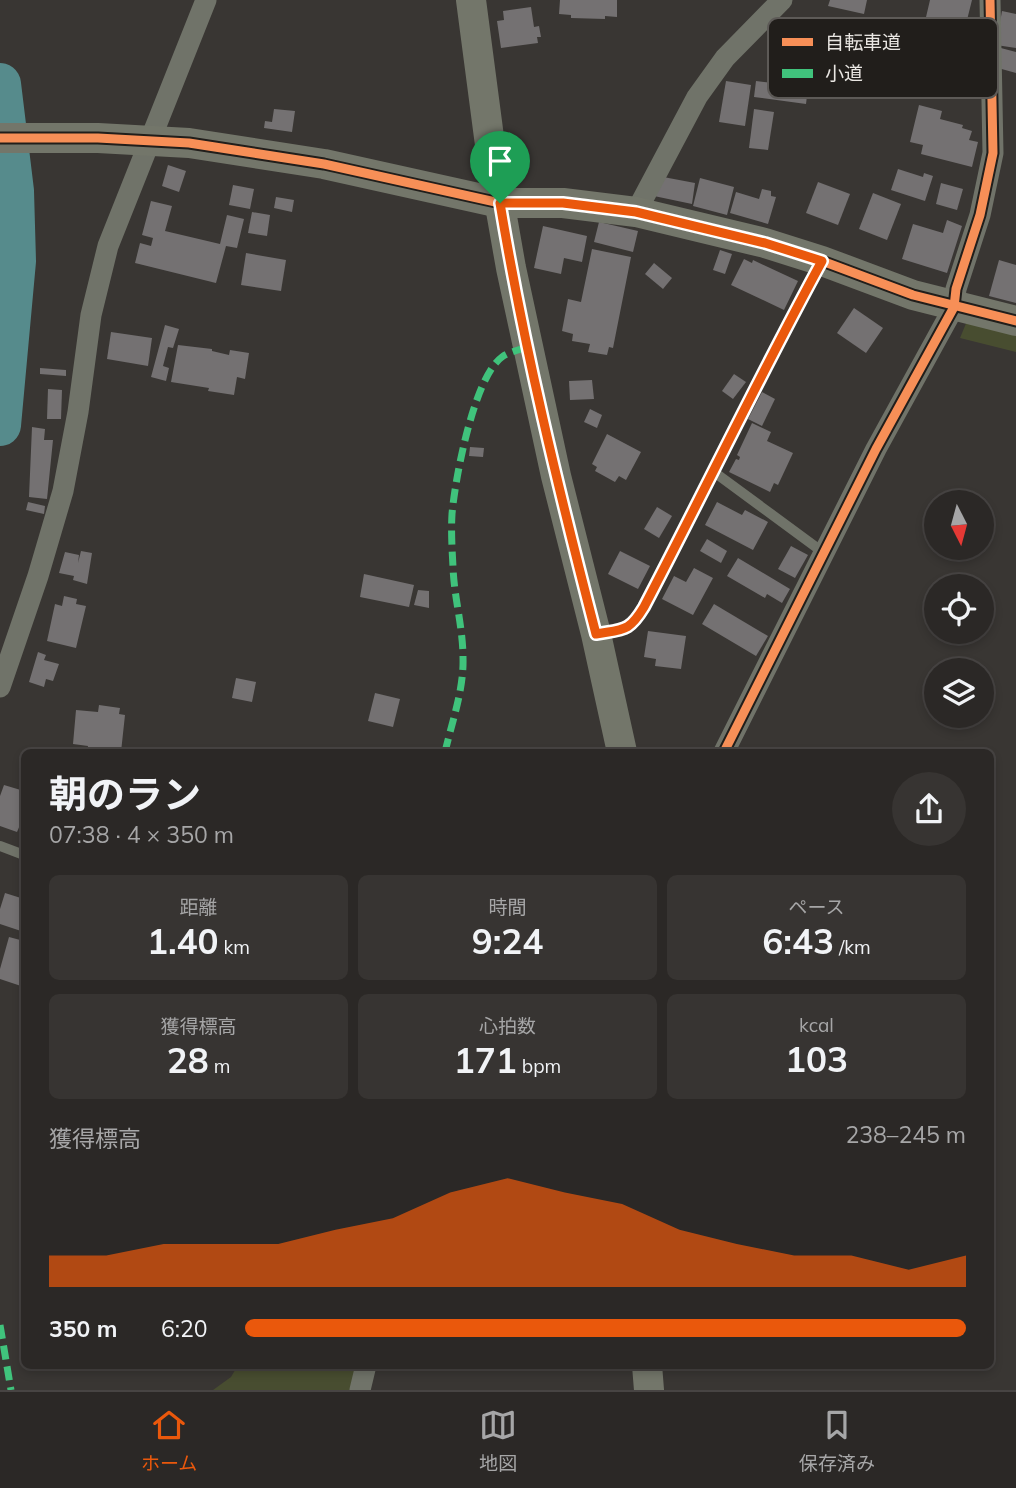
<!DOCTYPE html>
<html lang="ja">
<meta charset="utf-8">
<style>
body{margin:0;font-family:Mulish,"Noto Sans JP",sans-serif;background:#373432;color:#f1f3f6;height:100vh;display:flex;flex-direction:column;font-size:26px;white-space:nowrap}
*{box-sizing:border-box;margin:0}
p{font-size:23px;color:#a6a6a7}
.icon{flex:none;width:38px;height:38px;fill:none;stroke:currentColor;stroke-width:2;stroke-linecap:round;stroke-linejoin:round}
.map{position:relative;flex:1;overflow:hidden}
.details{position:absolute;left:21px;top:749px;width:973px;height:620px;display:flex;flex-direction:column;background:#2b2826;border-radius:10px;box-shadow:0 4px 10px #0003,0 0 0 2px #474443}
.details>*{flex:none}
.needle{width:46px;rotate:174deg}
.fabs{position:absolute;left:924px;top:490px;display:grid;gap:14px}
.fabs a{display:grid;place-items:center;width:70px;height:70px;border-radius:50%;background:#2b2826;box-shadow:0 4px 10px #0003,0 0 0 2px #474443;font-size:35px}
.pin{position:absolute;display:grid;place-items:center;width:60px;height:60px;color:#fff;margin:-72px -30px;border-radius:50% 50% 50% 0;rotate:-45deg;box-shadow:0 0 7px #0007}
.pin .icon{rotate:45deg}
.round{display:grid;place-items:center;flex:none;width:74px;height:74px;border-radius:37px;background:#373432}
.head{display:flex;align-items:center;justify-content:space-between;height:119px;padding:0 28px}
h1{font-size:38px;font-weight:700;line-height:52px}
.figures{display:grid;grid-template-columns:repeat(3,1fr);gap:10px;height:119px;padding:7px 28px}
.figures div{display:grid;align-content:center;border-radius:10px;background:#373432;text-align:center}
.figures b{font-size:35px;font-weight:700}
.figures small{font-size:19px;font-weight:400}
.figures p{font-size:19px}
.chart{height:196px;padding:14px 28px}
.chart p{display:flex;justify-content:space-between}
.chart svg{width:100%;height:126px;margin-top:7px;fill:#ea580c;opacity:.7}
ul{padding:0 28px;list-style:none;font-size:23px}
li{display:grid;grid-template-columns:112px 84px 1fr;align-items:center;height:52px}
li i{height:18px;border-radius:9px;background:#ea580c}
.tab-bar{display:flex;justify-content:space-around;align-items:center;height:98px;border-top:2px solid #474443;background:#2b2826;font-size:19px;color:#a6a6a7}
.tab-bar a{display:grid;justify-items:center;gap:4px}
.tab-bar .on{color:#ea580c}
.map>svg:first-child{display:block}
.green{fill:#484d30}
.lines{fill:none;stroke-linecap:round;stroke-linejoin:round}
.river{stroke:#568b8c;stroke-width:42}
.building{fill:#747172}
.lane{stroke:#707369;stroke-width:10}
.street{stroke:#707369;stroke-width:21}
.secondary{stroke:#73766a;stroke-width:30}
.quiet{stroke:#40c37c;stroke-width:7;stroke-dasharray:14 7;stroke-linecap:butt}
.cycleway-casing{stroke:#211e1b;stroke-width:13}
.cycleway{stroke:#f78f57;stroke-width:9}
.route-casing{stroke:#fff;stroke-width:14}
.route{stroke:#ea580c;stroke-width:9}
.key{fill:#211e1b;stroke:#5d5a57;stroke-width:2}
.key-label{font-size:19px;fill:#e9e6e2}
</style>
<div class="map">
<svg width="1016" height="1390" viewBox="0 0 1016 1390">
<rect width="100%" height="100%" fill="#393633"/>
<g class="green">
<polygon points="967,321 1016,332 1016,352 960,338"/>
<polygon points="238,1365 358,1365 352,1390 213,1390 231,1377"/>
</g>
<g class="lines">
<polyline class="river" points="0,84 13,191 15,261 0,425"/>
</g>
<g class="building">
<polygon points="560,0 617,0 617,17 605,16 605,19 571,18 571,15 559,14"/>
<polygon points="830,0 867,0 864,14 828,6"/>
<polygon points="930,0 972,0 964,32 976,35 974,44 923,30"/>
<polygon points="531,7 534,27 539,26 541,37 537,37 538,43 501,48 497,21 504,20 503,11"/>
<polygon points="1002,11 1016,14 1016,48 996,45"/>
<polygon points="997,47 1016,52 1016,73 998,68"/>
<polygon points="726,81 751,85 745,126 719,122"/>
<polygon points="756,81 808,87 806,104 754,97"/>
<polygon points="919,105 942,111 940,119 963,125 962,128 972,131 969,140 978,142 972,167 921,154 923,145 910,142"/>
<polygon points="274,109 295,111 292,132 264,128 265,121 272,122"/>
<polygon points="754,109 774,112 768,150 749,148"/>
<polygon points="168,165 186,171 179,192 162,186"/>
<polygon points="898,169 923,177 924,173 933,176 925,201 891,190"/>
<polygon points="658,176 695,183 692,204 654,196"/>
<polygon points="700,178 734,187 727,215 693,206"/>
<polygon points="818,182 850,194 838,225 806,213"/>
<polygon points="941,183 963,189 957,210 936,204"/>
<polygon points="233,185 254,189 250,209 229,205"/>
<polygon points="762,189 771,191 771,196 776,197 768,224 730,213 736,192 759,199"/>
<polygon points="873,193 901,204 887,240 859,229"/>
<polygon points="276,197 294,200 292,212 274,208"/>
<polygon points="151,201 172,206 165,231 220,244 227,215 244,219 237,248 226,246 216,283 135,263 140,243 151,246 153,238 142,235"/>
<polygon points="252,212 270,215 267,236 248,233"/>
<polygon points="947,220 962,226 947,273 902,259 913,224 943,233"/>
<polygon points="599,222 638,231 633,252 594,242"/>
<polygon points="543,226 587,236 582,262 564,258 561,274 534,268"/>
<polygon points="592,249 631,257 613,348 609,347 607,355 588,352 590,344 572,341 573,334 562,331 568,299 581,302"/>
<polygon points="720,250 732,254 725,274 713,270"/>
<polygon points="246,253 286,260 281,291 241,285"/>
<polygon points="744,259 752,263 753,260 798,281 784,310 731,285"/>
<polygon points="999,260 1016,265 1016,303 989,296"/>
<polygon points="654,263 672,278 663,289 645,274"/>
<polygon points="854,308 883,328 866,353 837,333"/>
<polygon points="165,325 179,329 173,348 168,347 163,366 169,368 166,381 151,377"/>
<polygon points="111,332 152,338 148,366 107,359"/>
<polygon points="178,345 212,349 212,351 229,355 230,350 249,353 245,379 237,377 234,395 208,391 209,388 171,382"/>
<polygon points="40,368 66,370 66,376 40,374"/>
<polygon points="734,374 746,382 733,399 722,391"/>
<polygon points="592,380 594,399 570,400 569,381"/>
<polygon points="48,389 62,390 61,419 47,419"/>
<polygon points="762,392 775,399 762,426 748,419"/>
<polygon points="590,409 602,415 597,428 584,422"/>
<polygon points="752,423 771,432 767,441 793,453 778,485 774,483 770,492 729,472 736,459 739,460 740,457 737,455"/>
<polygon points="32,427 45,429 44,440 53,440 47,499 29,497"/>
<polygon points="607,434 641,452 626,480 619,476 615,482 595,471 597,467 592,464"/>
<polygon points="470,447 484,448 483,457 469,456"/>
<polygon points="28,502 45,506 44,514 26,510"/>
<polygon points="717,502 742,515 745,510 768,522 753,550 705,525"/>
<polygon points="657,507 672,516 659,538 644,529"/>
<polygon points="707,539 727,551 721,563 700,551"/>
<polygon points="791,546 808,555 795,578 778,569"/>
<polygon points="81,551 92,553 87,584 73,580 74,576 59,573 65,552 79,555 78,563"/>
<polygon points="620,551 650,566 638,589 608,574"/>
<polygon points="738,558 790,589 782,603 767,594 765,598 727,576"/>
<polygon points="694,568 713,578 693,615 662,599 674,576 686,582"/>
<polygon points="364,574 414,585 409,607 360,597"/>
<polygon points="418,590 429,591 429,608 414,605"/>
<polygon points="64,596 77,599 76,604 86,606 76,648 47,641 55,604 62,606"/>
<polygon points="714,604 768,636 756,656 702,624"/>
<polygon points="648,631 686,636 681,669 655,666 656,659 644,657"/>
<polygon points="38,652 46,655 44,660 59,664 53,681 46,679 44,687 29,682"/>
<polygon points="236,678 256,682 252,702 232,698"/>
<polygon points="375,693 400,699 393,727 368,721"/>
<polygon points="99,705 120,708 119,714 125,715 121,752 87,752 88,746 73,744 76,710 98,712"/>
<polygon points="4,785 24,791 24,827 20,825 17,832 0,826 0,796"/>
<polygon points="5,893 24,899 24,932 0,924 0,909"/>
<polygon points="9,937 24,941 20,954 24,955 24,987 0,979 0,969"/>
</g>
<g class="lines">
<g class="lane">
<polyline points="714,472 824,553"/>
<path d="M599,633C612,631 626,631 636,620L820,264"/>
<polyline points="0,846 24,855"/>
</g>
<g class="street">
<polyline points="636,212 697,97 725,58 782,0"/>
<polyline points="0,687 38,576 63,491 78,412 91,315 108,246 206,0"/>
<polyline points="724,752 876,449 954,307 956,289 980,215 993,153 990,0"/>
<polyline points="360,1390 366,1365"/>
</g>
<g class="secondary">
<polyline points="471,0 492,160 511,268 556,476 596,634 622,752"/>
<polyline points="0,138 98,138 189,143 324,164 500,203 563,203 636,212 765,243 822,261 913,295 1016,321"/>
<polyline points="647,1365 649,1390"/>
</g>
<g class="quiet">
<path d="M445,752C452,722 464,689 463,658C463,627 454,597 453,567C452,549 451,531 452,514C455,479 474,377 502,357C509,352 519,350 527,347"/>
<polyline points="0,1325 11,1390"/>
</g>
<defs>
<g id="cycleway">
<polyline points="0,138 98,138 189,143 324,164 500,203 563,203 636,212 765,243 822,261 913,295 1016,321"/>
<polyline points="724,752 876,449 954,307 956,289 980,215 993,153 990,0"/>
</g>
</defs>
<use href="#cycleway" class="cycleway-casing"/>
<use href="#cycleway" class="cycleway"/>
</g>
<g class="lines">
<defs>
<path id="route" d="M500,203H563L636,212L765,243L822,261C760,375 704,492 644,607C629,632 624,629 596,634C559,491 524,348 500,203Z"/>
</defs>
<use href="#route" class="route-casing"/>
<use href="#route" class="route"/>
</g>
<rect x="768" y="18" width="230" height="80" rx="10" class="key"/>
<rect x="782" y="38" width="31" height="8" fill="#f78f57"/>
<rect x="782" y="69" width="31" height="9" fill="#40c37c"/>
<g class="key-label">
<text x="825" y="49">自転車道</text>
<text x="825" y="80">小道</text>
</g>
</svg>
<div class="fabs">
<a><svg class="needle" viewBox="-14 -14 28 28"><path d="M0-13l5 13h-10z" fill="#e53935"/><path d="M0 13l5-13h-10z" fill="#a6a6a7"/></svg></a>
<a><svg class="icon" aria-label="locate" viewBox="0 0 24 24"><circle cx="12" cy="12" r="6"/><path d="M12 2v4M12 18v4M2 12h4M18 12h4"/></svg></a>
<a><svg class="icon" aria-label="layers" viewBox="0 0 24 24"><path d="M12 4l9 5-9 5-9-5zM3 14l9 5 9-5"/></svg></a>
</div>
<div class="pin" style="left:500px;top:203px;background:#1e9e55"><svg class="icon" aria-label="arrive" viewBox="0 0 24 24"><path d="M6 21V4h12l-3 4 3 4H6"/></svg></div>
<section class="details">
<div class="head"><div><h1>朝のラン</h1><p>07:38 · 4 × 350 m</p></div><a class="round"><svg class="icon" aria-label="share" viewBox="0 0 24 24"><path d="M12 15V3M7 8l5-5 5 5M5 13v7h14v-7"/></svg></a></div>
<div class="figures">
<div><p>距離</p><b>1.40<small> km</small></b></div>
<div><p>時間</p><b>9:24</b></div>
<div><p>ペース</p><b>6:43<small> /km</small></b></div>
</div>
<div class="figures">
<div><p>獲得標高</p><b>28<small> m</small></b></div>
<div><p>心拍数</p><b>171<small> bpm</small></b></div>
<div><p>kcal</p><b>103</b></div>
</div>
<div class="chart"><p><span>獲得標高</span>238–245 m</p>
<svg viewBox="0 0 160 44" preserveAspectRatio="none"><path d="M0 44V33L10 33L20 29L30 29L40 29L50 24L60 20L70 11L80 6L90 11L100 15L110 24L120 29L130 33L140 33L150 38L160 33V44z"/></svg>
</div>
<ul>
<li><b>350 m</b>6:20<i style="width:100%"></i></li>
</ul>
</section>
</div>
<nav class="tab-bar">
<a class="on"><svg class="icon" aria-label="home" viewBox="0 0 24 24"><path d="M3 11l9-7 9 7M6 9v11h12V9"/></svg>ホーム</a>
<a><svg class="icon" aria-label="map" viewBox="0 0 24 24"><path d="M3 6l6-2 6 2 6-2v14l-6 2-6-2-6 2zM9 4v14M15 6v14"/></svg>地図</a>
<a><svg class="icon" aria-label="saved" viewBox="0 0 24 24"><path d="M7 4h10v16l-5-4-5 4z"/></svg>保存済み</a>
</nav>
